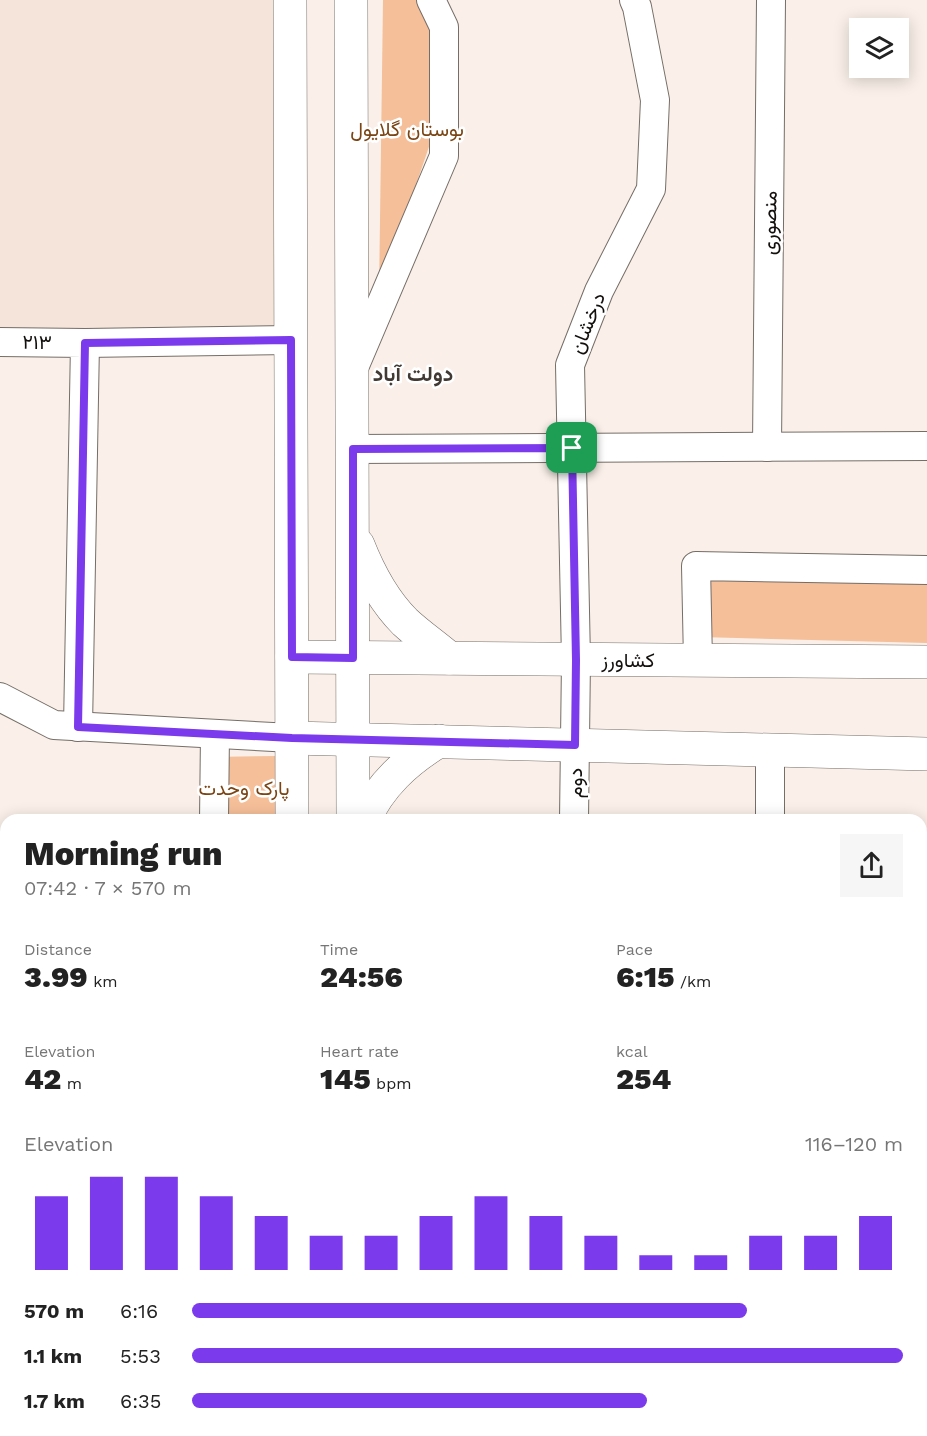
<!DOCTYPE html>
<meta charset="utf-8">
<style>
body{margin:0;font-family:"Work Sans",Vazirmatn,sans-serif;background:#f6f6f6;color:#222;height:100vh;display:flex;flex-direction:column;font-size:22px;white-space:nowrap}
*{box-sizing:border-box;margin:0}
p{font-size:20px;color:#767676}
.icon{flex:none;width:33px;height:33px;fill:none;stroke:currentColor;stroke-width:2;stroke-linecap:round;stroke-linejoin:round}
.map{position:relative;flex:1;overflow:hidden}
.side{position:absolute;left:0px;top:814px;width:927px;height:622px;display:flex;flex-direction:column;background:#fff;border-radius:18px 18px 0 0;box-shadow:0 3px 15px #0003}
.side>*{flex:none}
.buttons{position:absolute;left:849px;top:18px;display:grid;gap:12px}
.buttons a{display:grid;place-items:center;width:60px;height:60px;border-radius:0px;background:#fff;box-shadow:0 3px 15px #0003;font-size:30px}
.pin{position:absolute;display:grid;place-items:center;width:51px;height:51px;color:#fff;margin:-26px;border-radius:12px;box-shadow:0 3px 9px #0006}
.round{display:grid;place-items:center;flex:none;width:63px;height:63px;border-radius:0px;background:#f6f6f6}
.overview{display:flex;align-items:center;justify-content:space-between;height:102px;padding:0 24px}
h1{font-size:33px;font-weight:800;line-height:45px}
.stats{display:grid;grid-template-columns:repeat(3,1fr);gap:9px;height:102px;padding:6px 24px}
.stats div{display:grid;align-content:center}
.stats b{font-size:30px;font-weight:800}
.stats small{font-size:16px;font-weight:400}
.stats p{font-size:16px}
.chart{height:168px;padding:12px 24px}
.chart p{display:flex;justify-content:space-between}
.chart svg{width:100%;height:108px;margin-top:6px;stroke:#7c3aed;stroke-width:6}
ul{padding:0 24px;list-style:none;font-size:20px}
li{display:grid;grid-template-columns:96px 72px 1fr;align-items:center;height:45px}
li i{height:15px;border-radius:8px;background:#7c3aed}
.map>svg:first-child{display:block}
.built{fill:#f5e4d9}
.green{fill:#f5bf99}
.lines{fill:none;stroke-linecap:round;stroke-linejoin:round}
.street-casing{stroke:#756d67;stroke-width:30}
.secondary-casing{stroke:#756d67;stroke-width:34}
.street{stroke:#fff;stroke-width:28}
.secondary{stroke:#fff;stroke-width:33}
.route-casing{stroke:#fff;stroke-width:12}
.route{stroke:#7c3aed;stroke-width:8}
.labels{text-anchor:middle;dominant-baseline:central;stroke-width:5;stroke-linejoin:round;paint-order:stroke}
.park-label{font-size:20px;fill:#7a4413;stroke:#fff}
.street-label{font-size:20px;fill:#120f0d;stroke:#fff}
.neighbourhood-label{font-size:21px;font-weight:bold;fill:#413934;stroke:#fff}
</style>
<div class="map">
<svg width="927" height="1436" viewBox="0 0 927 1436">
<rect width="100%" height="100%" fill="#faf0e9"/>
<polygon class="built" points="0,0 274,0 276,332 0,332"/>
<g class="green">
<polygon points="383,0 423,0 431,18 433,135 379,293"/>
<polygon points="704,576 927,579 927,643 700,637"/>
<polygon points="277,756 277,820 211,820 211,757"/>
<rect x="211" y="1431" width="66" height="5"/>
</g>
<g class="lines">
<defs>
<g id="street">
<polyline points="0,342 85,343 78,727"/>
<polyline points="85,343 291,340"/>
<polyline points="353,370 444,156 444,27 431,0"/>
<polyline points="767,447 771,0"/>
<polyline points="353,449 927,446"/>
<polyline points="698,661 696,566 927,570"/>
<polyline points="0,697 54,725 292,738"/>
<polyline points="214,820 215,734"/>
<polyline points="574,820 576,660 570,365 599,291 651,189 655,100 637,7 634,0"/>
<polyline points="770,820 770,750"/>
<polyline points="921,1424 927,1424"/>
<polyline points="567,1431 567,1436"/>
<polyline points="214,1436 214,1431"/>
<polyline points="765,1436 765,1431"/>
</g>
<g id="secondary">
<polyline points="290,0 292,820"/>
<polyline points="351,0 353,820"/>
<path d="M358,545C369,573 383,600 405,622C419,635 435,646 449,658"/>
<polyline points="292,657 927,662"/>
<polyline points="292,738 927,754"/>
<path d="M364,820C380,785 406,761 439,741"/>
<polyline points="292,1436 292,1431"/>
<polyline points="353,1436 353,1431"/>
</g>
</defs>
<use href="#street" class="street-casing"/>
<use href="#secondary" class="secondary-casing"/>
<use href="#street" class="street"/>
<use href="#secondary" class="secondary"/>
</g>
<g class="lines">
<defs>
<polygon id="route" points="291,340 292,657 353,658 353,449 572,448 576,660 575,745 292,738 78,727 85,343"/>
</defs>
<use href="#route" class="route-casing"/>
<use href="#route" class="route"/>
</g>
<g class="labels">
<g class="park-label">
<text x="407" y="129">بوستان گلایول</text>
<text x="244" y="788">پارک وحدت</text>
</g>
<g class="street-label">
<text transform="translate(769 223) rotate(-89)">منصوری</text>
<text transform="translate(587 323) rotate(-68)">درخشان</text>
<text transform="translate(37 342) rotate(1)">۲۱۳</text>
<text x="628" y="660">کشاورز</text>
<text transform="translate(575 783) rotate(-89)">دوم</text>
</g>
<g class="neighbourhood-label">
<text x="413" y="373">دولت آباد</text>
</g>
</g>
</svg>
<div class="buttons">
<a><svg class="icon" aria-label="layers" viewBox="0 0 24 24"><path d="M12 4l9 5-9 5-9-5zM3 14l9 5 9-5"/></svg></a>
</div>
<div class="pin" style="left:572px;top:448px;background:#1e9e55"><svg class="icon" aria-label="arrive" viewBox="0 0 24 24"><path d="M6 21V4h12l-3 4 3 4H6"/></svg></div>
<section class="side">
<div class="overview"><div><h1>Morning run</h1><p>07:42 · 7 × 570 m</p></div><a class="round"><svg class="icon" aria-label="share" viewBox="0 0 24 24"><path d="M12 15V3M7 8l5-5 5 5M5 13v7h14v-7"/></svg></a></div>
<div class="stats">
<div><p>Distance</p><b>3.99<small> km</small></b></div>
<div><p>Time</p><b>24:56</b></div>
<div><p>Pace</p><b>6:15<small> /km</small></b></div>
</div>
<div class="stats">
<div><p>Elevation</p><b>42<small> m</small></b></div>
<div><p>Heart rate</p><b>145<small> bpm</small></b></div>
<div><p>kcal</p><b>254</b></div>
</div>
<div class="chart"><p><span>Elevation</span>116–120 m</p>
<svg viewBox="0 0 160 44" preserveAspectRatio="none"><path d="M5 44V14M15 44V6M25 44V6M35 44V14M45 44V22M55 44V30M65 44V30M75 44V22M85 44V14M95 44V22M105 44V30M115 44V38M125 44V38M135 44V30M145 44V30M155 44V22"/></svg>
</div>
<ul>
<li><b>570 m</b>6:16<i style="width:78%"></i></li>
<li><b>1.1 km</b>5:53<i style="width:100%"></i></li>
<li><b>1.7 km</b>6:35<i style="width:64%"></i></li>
</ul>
</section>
</div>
